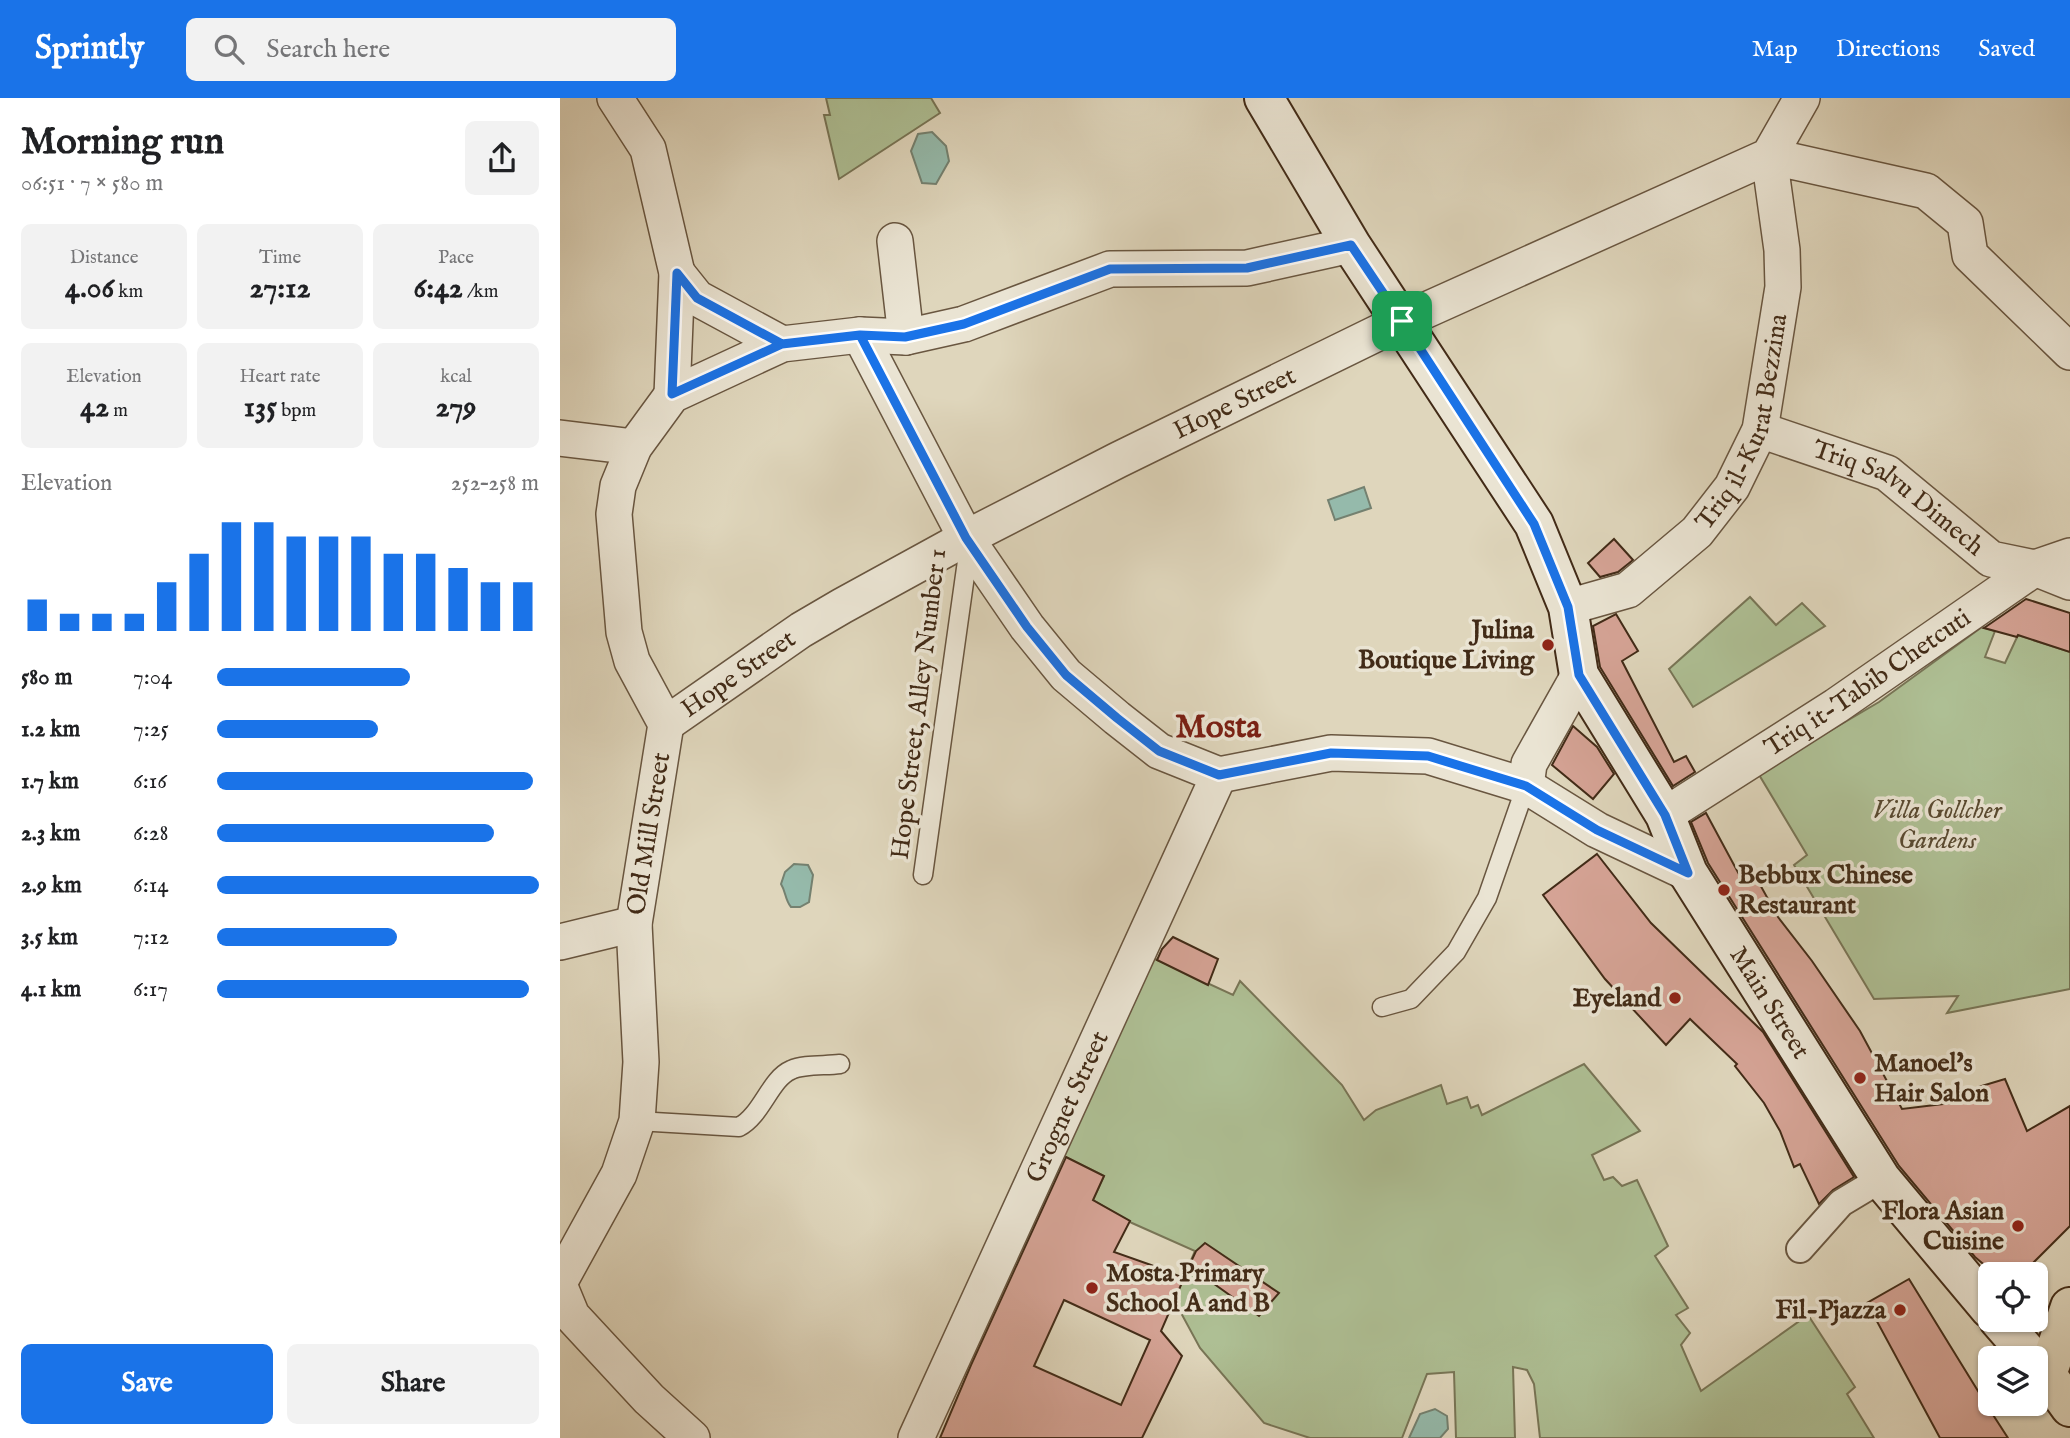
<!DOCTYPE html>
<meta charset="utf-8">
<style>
body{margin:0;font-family:"IM FELL English",serif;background:#f2f2f2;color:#202124;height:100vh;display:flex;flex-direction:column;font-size:26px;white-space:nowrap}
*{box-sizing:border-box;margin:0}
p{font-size:23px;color:#757577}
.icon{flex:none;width:38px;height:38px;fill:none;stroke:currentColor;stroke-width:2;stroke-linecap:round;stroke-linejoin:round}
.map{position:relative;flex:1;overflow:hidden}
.side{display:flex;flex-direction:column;background:#fff;width:560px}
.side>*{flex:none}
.fabs{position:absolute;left:1418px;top:1164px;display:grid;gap:14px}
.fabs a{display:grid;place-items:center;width:70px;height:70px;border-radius:10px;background:#fff;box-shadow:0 2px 5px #0004;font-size:35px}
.pin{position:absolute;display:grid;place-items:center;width:60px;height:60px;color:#fff;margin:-30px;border-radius:14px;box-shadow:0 4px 10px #0006}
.round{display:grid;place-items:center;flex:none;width:74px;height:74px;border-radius:10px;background:#f2f2f2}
.headline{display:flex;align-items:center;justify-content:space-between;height:119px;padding:0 21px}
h1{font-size:38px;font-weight:700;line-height:52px}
.stats{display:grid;grid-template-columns:repeat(3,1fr);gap:10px;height:119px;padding:7px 21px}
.stats div{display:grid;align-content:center;border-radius:10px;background:#f2f2f2;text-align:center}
.stats b{font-size:30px;font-weight:700}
.stats small{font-size:19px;font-weight:400}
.stats p{font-size:19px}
.chart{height:196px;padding:14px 21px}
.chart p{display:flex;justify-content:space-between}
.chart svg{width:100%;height:126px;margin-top:7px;stroke:#1a73e8;stroke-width:6}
.button{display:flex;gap:14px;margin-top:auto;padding:14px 21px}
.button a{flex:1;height:80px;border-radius:10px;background:#1a73e8;color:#fff;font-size:28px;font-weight:700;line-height:80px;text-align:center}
.button a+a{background:#f2f2f2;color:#202124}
ul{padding:0 21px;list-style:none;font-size:23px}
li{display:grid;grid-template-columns:112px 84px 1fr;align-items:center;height:52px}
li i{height:18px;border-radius:9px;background:#1a73e8}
header{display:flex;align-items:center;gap:42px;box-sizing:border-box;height:98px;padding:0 35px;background:#1a73e8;color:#fff}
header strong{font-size:33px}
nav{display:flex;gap:38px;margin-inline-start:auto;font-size:24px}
.search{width:490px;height:63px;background:#f2f2f2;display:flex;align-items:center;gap:18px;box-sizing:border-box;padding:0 24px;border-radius:10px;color:#757577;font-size:26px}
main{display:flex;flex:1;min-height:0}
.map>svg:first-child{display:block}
.green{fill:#aebf94;stroke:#787556;stroke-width:2}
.water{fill:#95baab;stroke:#748170;stroke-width:2}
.building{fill:#d5a395;stroke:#422b17;stroke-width:2;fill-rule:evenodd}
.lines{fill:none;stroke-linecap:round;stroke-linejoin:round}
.service-casing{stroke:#695640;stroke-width:21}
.pedestrian-casing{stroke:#695640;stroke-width:30}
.minor-casing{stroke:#695640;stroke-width:38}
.secondary-casing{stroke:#422b17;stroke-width:42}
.primary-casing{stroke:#422b17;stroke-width:42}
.service{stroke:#eae4d3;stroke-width:18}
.pedestrian{stroke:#eae4d3;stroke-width:26}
.minor{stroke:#eae4d3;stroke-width:35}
.secondary{stroke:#eae4d3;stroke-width:38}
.primary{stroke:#dfd6bc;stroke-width:38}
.route-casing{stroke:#fff;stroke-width:14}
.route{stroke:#1a73e8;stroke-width:9}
.poi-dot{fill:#8f2418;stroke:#eae4d3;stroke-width:2.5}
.labels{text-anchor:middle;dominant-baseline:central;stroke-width:7;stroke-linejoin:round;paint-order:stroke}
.street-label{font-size:26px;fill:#422b17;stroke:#eae4d3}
.poi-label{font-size:26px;font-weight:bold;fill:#422b17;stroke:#eae4d3;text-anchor:end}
.park-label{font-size:26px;font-style:italic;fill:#584930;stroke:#eae4d3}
.district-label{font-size:33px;font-weight:bold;fill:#7a1f14;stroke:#eae4d3}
</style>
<header>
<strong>Sprintly</strong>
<div class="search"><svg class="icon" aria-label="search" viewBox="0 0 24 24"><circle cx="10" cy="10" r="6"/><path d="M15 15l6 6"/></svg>Search here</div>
<nav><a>Map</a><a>Directions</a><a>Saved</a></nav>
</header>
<main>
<section class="side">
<div class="headline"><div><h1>Morning run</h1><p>06:51 · 7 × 580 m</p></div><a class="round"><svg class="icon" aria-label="share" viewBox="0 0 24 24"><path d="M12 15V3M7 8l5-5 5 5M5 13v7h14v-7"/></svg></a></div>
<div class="stats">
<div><p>Distance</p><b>4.06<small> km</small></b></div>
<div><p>Time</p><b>27:12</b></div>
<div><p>Pace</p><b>6:42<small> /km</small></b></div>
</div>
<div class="stats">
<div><p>Elevation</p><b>42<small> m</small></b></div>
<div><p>Heart rate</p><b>135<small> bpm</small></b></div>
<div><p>kcal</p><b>279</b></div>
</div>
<div class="chart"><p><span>Elevation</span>252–258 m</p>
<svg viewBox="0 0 160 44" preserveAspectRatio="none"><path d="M5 44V33M15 44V38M25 44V38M35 44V38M45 44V27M55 44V17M65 44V6M75 44V6M85 44V11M95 44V11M105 44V11M115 44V17M125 44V17M135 44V22M145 44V27M155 44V27"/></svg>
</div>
<ul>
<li><b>580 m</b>7:04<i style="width:60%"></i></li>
<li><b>1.2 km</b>7:25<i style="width:50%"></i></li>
<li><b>1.7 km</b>6:16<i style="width:98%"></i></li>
<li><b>2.3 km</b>6:28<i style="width:86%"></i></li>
<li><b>2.9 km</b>6:14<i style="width:100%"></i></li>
<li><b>3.5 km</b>7:12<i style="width:56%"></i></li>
<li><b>4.1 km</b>6:17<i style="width:97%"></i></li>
</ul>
<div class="button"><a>Save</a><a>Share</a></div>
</section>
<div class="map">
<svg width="1510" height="1340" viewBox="0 0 1510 1340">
<rect width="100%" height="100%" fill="#dfd6bc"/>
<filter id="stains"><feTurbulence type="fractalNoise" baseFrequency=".00286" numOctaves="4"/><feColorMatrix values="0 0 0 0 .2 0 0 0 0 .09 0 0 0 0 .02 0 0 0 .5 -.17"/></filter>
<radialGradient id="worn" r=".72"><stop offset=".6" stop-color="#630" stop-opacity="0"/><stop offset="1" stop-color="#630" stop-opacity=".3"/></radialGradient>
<g class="green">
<polygon points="266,0 371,0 380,15 279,81 264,17 270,17"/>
<polygon points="1190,499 1216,527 1242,505 1265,528 1133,609 1109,571"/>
<polygon points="1422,529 1435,533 1425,559 1445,565 1458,537 1510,554 1510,891 1387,915 1398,898 1314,901 1234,767 1247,757 1198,675 1319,604"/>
<polygon points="593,860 673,897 680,883 782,987 804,1022 816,1012 881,987 887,1006 907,999 911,1010 918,1007 922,1017 1024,966 1080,1033 1032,1057 1044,1082 1053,1079 1062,1088 1077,1082 1108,1148 1095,1158 1128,1210 1116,1217 1130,1235 1121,1247 1141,1293 1248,1217 1295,1289 1287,1296 1314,1340 980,1340 974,1286 967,1272 953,1269 955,1340 896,1340 894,1274 867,1276 842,1340 750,1340 704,1325 640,1250 614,1202 635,1153 572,1125 533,1102 544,1078 501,1057"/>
</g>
<g class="water">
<polygon points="372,34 386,48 389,63 376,86 362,85 351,53 358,36"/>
<polygon points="804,389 811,410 775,422 768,402"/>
<path d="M234,766L248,767L253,777L249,804L240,809H231C225,802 226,794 221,786L225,774Z"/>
<polygon points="875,1311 887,1318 888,1331 880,1340 849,1340 860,1316"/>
</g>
<g class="building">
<polygon points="1054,441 1073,462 1058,474 1040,479 1028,465"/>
<polygon points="1466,501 1510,515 1510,554 1458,537 1457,539 1424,530"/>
<polygon points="1056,516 1078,553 1062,563 1114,664 1126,658 1135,674 1113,688 1040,569 1033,528"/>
<polygon points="1013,628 1037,649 1054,676 1033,701 992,667"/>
<polygon points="1146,715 1181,780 1193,774 1218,819 1252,863 1300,933 1342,1011 1416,1002 1415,990 1445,981 1467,1033 1510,1008 1510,1128 1462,1176 1435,1176 1415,1159 1339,1068 1148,765 1131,724"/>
<polygon points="1037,756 1091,825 1203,934 1294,1079 1273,1092 1259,1106 1240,1066 1234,1069 1220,1033 1204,1005 1175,968 1177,966 1130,921 1106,947 1045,881 983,797"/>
<polygon points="613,839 658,861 648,887 597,862 602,851"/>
<path d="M506,1059L544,1078L533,1102L570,1123L554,1154L591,1167L624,1180L601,1233L622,1258L582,1340H380L411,1267ZM504,1202L590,1242L561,1307L474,1268Z"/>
<polygon points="645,1145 719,1195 699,1218 629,1168 636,1153"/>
<polygon points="1349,1181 1426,1306 1448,1340 1380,1340 1307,1205"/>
</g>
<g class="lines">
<defs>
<g id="service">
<polyline points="363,777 408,456 407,448"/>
<polyline points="822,909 851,901 896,854 927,800 966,688"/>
<path d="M77,1023L179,1029C202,1017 210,981 231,972C244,966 265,968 280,966"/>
</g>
<polyline id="pedestrian" points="1240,1151 1281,1105 1321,1081"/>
<g id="minor">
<polyline points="55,0 88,51 117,175 112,297"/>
<polyline points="335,143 346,239"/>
<polyline points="117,175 137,200 222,246"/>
<polyline points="300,237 406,440 467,529 506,577 557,620 599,653 659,677 771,655 868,658 966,688 1037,732 1128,775"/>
<path id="s1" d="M1200,332L1327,375L1431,461L1475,470L1510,484"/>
<polyline points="0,340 74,349"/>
<path id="s2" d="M1008,509L1068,492L1137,434L1172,389L1200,332L1223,189L1222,152L1209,58L1366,93L1405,125L1410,157L1510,254"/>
<path id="s3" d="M106,626L241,532L282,508L406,440L558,362L842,223L1209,58L1242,0"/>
<polyline points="966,688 969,666 1019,577"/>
<path id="s4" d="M1105,717L1276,608L1475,470L1510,458"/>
<polyline points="0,844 74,826"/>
<path id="s5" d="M0,1183L59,1076L77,1023L81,964L74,826L106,626L72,563L64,534L54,416L58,388L74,349L112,297L222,246L300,237L346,239L404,226L550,171L687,170L791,147"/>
<polyline points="0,1189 12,1218 89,1301 132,1340"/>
<path id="s6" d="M356,1340L659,677"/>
</g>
<g id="secondary">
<path id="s7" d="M704,0L791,147L974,426L1008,509L1019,577L1105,717L1128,775L1321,1081L1430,1211"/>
<polyline points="1439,1222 1472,1260"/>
</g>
<g id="primary">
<polyline points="1487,1277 1510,1209"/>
<polyline points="1487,1277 1510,1309"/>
</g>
</defs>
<use href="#service" class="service-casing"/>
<use href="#pedestrian" class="pedestrian-casing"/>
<use href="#minor" class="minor-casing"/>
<use href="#secondary" class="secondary-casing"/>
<use href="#primary" class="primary-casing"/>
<use href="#service" class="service"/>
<use href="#pedestrian" class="pedestrian"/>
<use href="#minor" class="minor"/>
<use href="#secondary" class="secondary"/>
<use href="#primary" class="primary"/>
</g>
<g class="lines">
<defs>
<polyline id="route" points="842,223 791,147 687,170 550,171 404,226 345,239 300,237 222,246 112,296 117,175 137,200 222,246 300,237 406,440 467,529 506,577 557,620 599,653 659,677 771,655 868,658 966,688 1037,732 1128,775 1105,717 1019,577 1008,509 974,426 842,223"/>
</defs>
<use href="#route" class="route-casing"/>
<use href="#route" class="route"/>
</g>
<g class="poi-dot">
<circle cx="988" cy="547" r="7"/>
<circle cx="1164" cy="792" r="7"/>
<circle cx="1115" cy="900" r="7"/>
<circle cx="1300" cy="980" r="7"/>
<circle cx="1458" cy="1128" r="7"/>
<circle cx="532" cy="1190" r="7"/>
<circle cx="1340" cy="1212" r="7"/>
</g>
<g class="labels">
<g class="street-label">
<text stroke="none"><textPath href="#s3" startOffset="654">Hope Street</textPath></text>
<text stroke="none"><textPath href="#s2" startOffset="275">Triq il-Kurat Bezzina</textPath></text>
<text stroke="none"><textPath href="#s1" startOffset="156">Triq Salvu Dimech</textPath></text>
<text stroke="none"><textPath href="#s3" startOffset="88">Hope Street</textPath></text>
<text stroke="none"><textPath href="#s4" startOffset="242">Triq it-Tabib Chetcuti</textPath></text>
<text transform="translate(359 606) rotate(-83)">Hope Street, Alley Number 1</text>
<text stroke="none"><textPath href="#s5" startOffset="467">Old Mill Street</textPath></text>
<text stroke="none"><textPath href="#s7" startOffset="1043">Main Street</textPath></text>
<text stroke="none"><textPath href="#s6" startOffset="364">Grognet Street</textPath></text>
</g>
<g class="poi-label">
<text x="974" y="532">Julina<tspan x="974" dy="30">Boutique Living</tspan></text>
<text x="1178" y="777" text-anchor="start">Bebbux Chinese<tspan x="1178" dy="30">Restaurant</tspan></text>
<text x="1101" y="900">Eyeland</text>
<text x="1314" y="965" text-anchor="start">Manoel's<tspan x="1314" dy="30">Hair Salon</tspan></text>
<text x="1444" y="1113">Flora Asian<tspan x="1444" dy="30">Cuisine</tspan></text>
<text x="546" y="1175" text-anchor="start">Mosta Primary<tspan x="546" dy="30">School A and B</tspan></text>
<text x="1326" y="1212">Fil-Pjazza</text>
</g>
<g class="park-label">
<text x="1377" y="712">Villa Gollcher<tspan x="1377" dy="30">Gardens</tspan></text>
</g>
<g class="district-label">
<text x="658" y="630">Mosta</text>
</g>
</g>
<rect width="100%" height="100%" filter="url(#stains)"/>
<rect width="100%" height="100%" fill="url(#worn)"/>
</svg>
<div class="fabs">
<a><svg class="icon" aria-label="locate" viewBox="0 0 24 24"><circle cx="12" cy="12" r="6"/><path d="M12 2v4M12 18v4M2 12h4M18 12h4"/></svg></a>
<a><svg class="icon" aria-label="layers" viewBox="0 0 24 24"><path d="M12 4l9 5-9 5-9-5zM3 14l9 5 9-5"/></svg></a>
</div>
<div class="pin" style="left:842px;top:223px;background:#1e9e55"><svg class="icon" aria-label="arrive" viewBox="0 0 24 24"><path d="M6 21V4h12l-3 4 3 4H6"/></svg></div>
</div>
</main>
